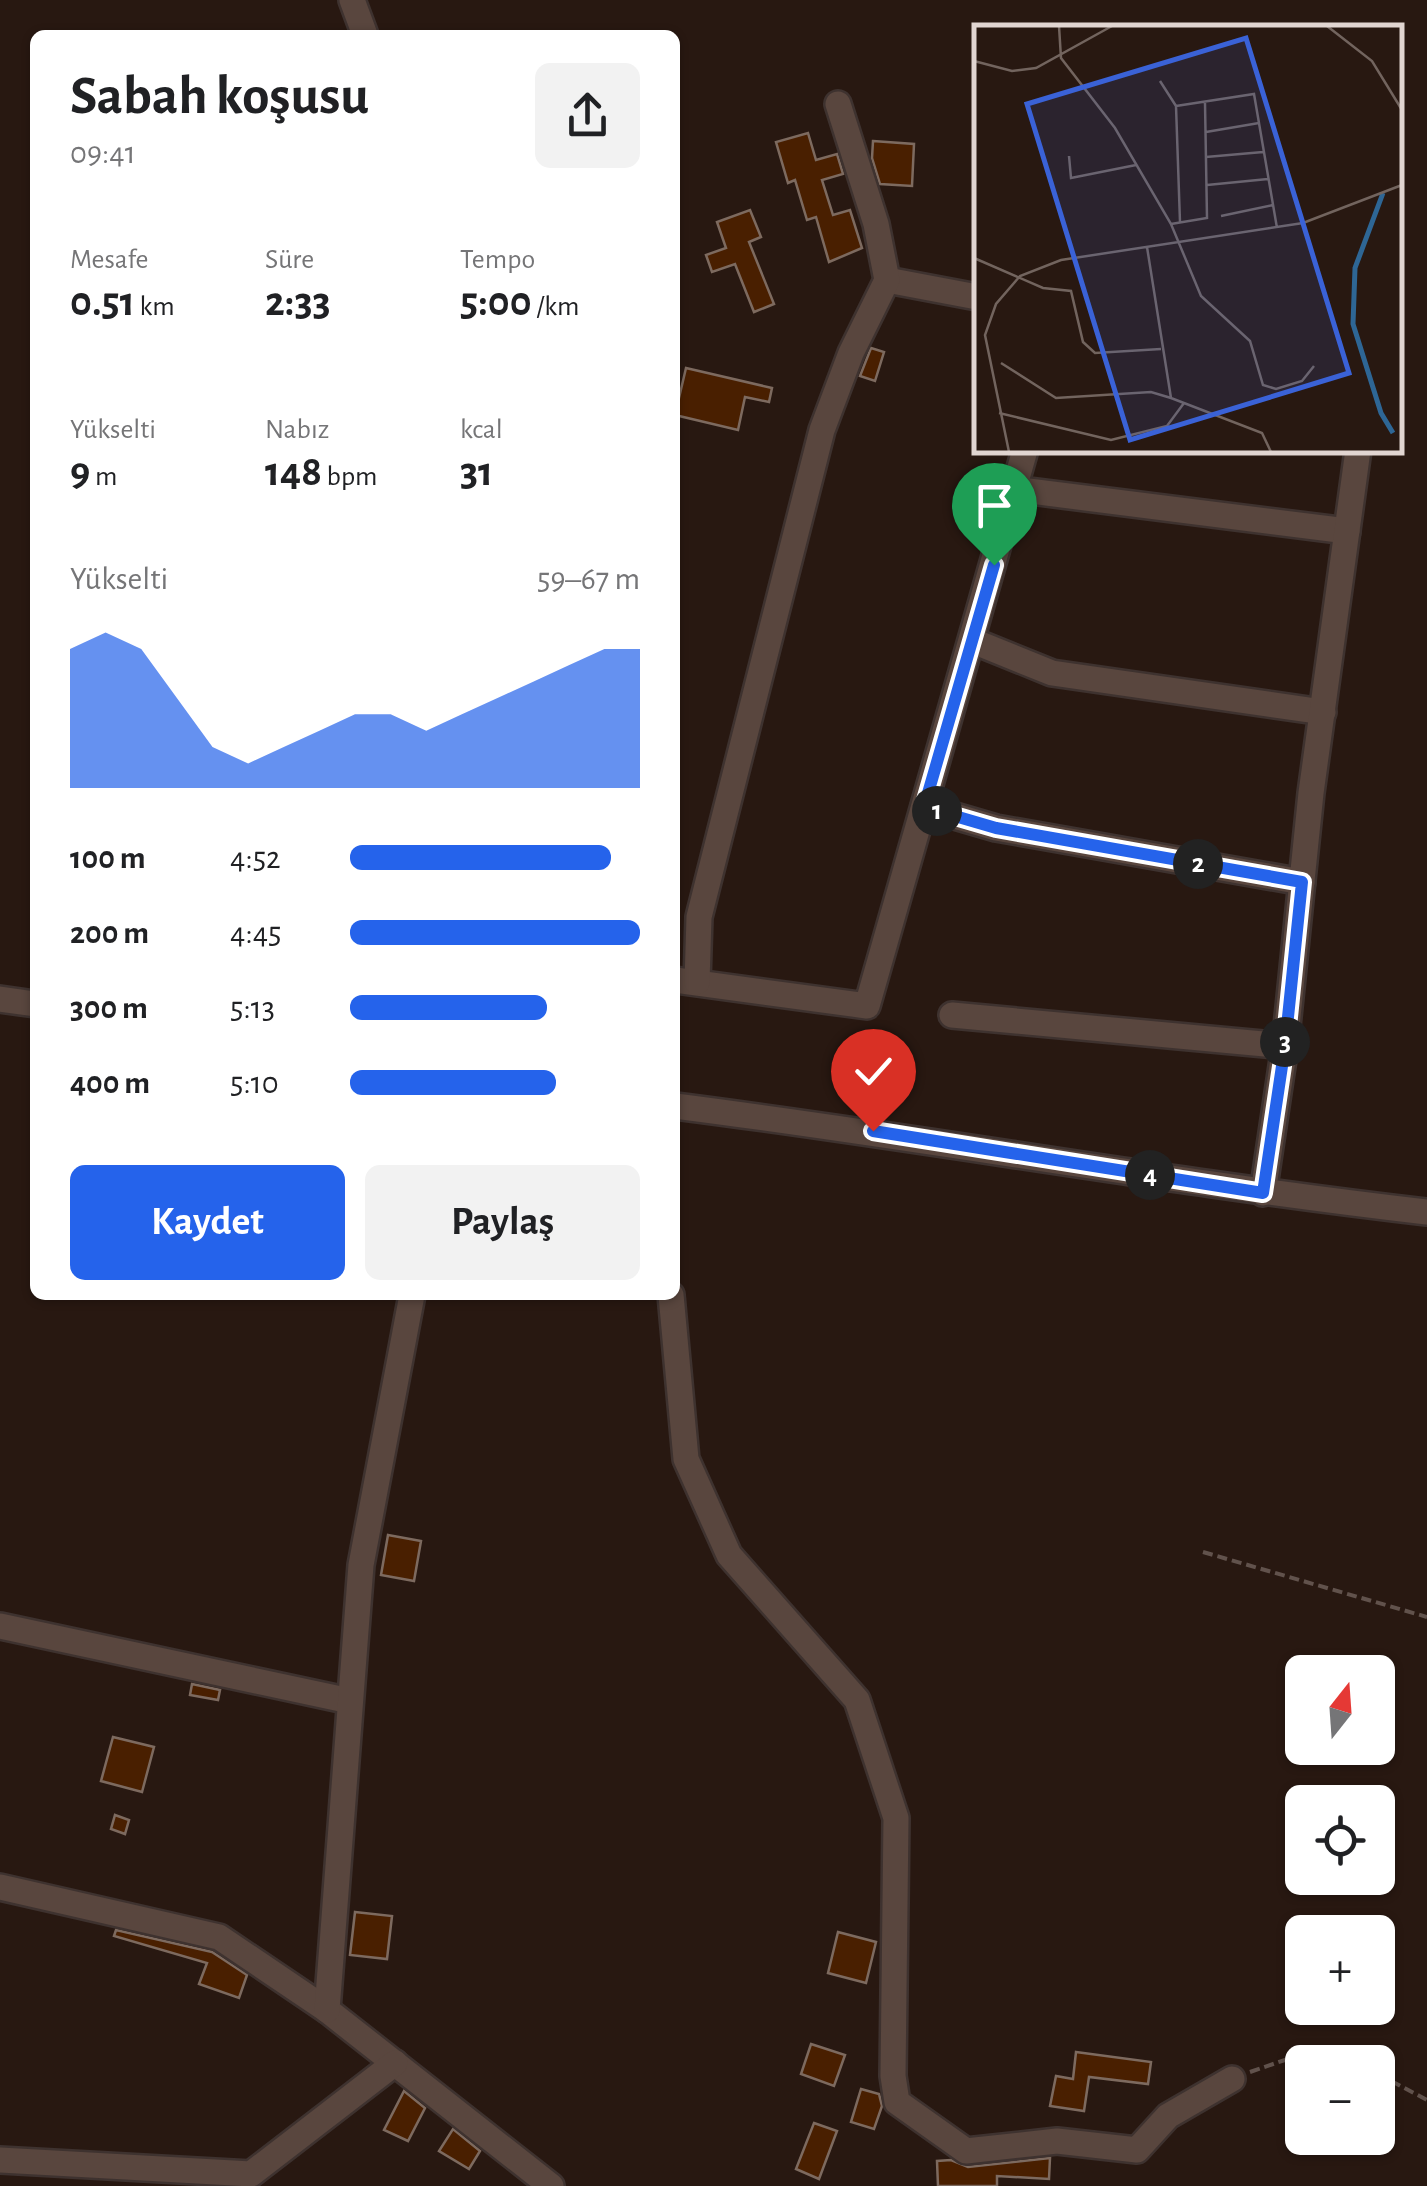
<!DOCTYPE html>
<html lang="tr">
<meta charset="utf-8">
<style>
body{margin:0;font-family:"Alegreya Sans",sans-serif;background:#f2f2f2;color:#202124;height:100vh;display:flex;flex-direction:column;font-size:38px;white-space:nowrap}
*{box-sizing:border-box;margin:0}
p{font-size:32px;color:#757577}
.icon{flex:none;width:55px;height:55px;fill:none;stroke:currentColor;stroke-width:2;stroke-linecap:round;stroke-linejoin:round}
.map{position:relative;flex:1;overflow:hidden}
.drawer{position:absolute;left:30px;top:30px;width:650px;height:1270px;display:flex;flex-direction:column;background:#fff;border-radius:15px;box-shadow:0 2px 8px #0004}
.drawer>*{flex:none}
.needle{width:65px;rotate:17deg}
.buttons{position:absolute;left:1285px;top:1655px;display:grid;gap:20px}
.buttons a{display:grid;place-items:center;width:110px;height:110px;border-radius:15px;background:#fff;box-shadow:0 2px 8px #0004;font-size:50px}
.pin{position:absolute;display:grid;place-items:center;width:85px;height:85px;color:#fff;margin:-102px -42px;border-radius:50% 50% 50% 0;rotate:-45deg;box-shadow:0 0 10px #0007}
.pin .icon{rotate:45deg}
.km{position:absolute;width:50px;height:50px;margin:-25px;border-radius:50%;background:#222;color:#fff;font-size:28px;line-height:50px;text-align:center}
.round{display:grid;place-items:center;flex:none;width:105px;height:105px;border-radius:15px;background:#f2f2f2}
.head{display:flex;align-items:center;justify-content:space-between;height:170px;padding:0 40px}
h1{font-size:55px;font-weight:700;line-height:75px}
.metrics{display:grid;grid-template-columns:repeat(3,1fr);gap:15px;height:170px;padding:10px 40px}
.metrics div{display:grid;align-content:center}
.metrics b{font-size:42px;font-weight:700}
.metrics small{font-size:28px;font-weight:400}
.metrics p{font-size:28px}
.chart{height:280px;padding:20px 40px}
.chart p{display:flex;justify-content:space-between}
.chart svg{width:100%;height:180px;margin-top:10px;fill:#2563eb;opacity:.7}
.action{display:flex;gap:20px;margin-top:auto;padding:20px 40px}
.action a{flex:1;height:115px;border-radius:15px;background:#2563eb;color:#fff;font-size:40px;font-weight:700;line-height:115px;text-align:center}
.action a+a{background:#f2f2f2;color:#202124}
ul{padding:0 40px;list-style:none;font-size:32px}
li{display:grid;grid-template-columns:160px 120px 1fr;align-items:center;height:75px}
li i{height:25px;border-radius:12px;background:#2563eb}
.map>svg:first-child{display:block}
.building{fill:#491f00;stroke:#7d6a5f;stroke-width:2.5}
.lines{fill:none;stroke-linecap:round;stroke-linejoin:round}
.minor-casing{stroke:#3e322f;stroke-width:30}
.path{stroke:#61524c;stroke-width:4;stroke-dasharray:10 5;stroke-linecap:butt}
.minor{stroke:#59463e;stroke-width:25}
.route-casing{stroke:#fff;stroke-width:20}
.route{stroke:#2563eb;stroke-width:12}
.inset-river{fill:none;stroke:#2e6695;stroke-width:5}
.inset-road{fill:none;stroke:#72645e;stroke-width:2.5}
.view{fill:#3a62d7;fill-opacity:0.15;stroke:#3a62d7;stroke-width:5}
.inset-edge{fill:none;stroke:#e1d5d1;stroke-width:5}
</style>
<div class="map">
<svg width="1427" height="2186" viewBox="0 0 1427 2186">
<rect width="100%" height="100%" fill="#281811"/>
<g class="building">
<polygon points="808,133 816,160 837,154 843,174 822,180 833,215 850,210 862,248 829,262 816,217 807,220 795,180 788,183 776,142"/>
<polygon points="873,141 914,144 912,186 880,184 872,158"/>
<polygon points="750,210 761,237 749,242 774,304 754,312 735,264 712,272 706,255 726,248 717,222"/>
<polygon points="871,348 884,352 875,381 860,376"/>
<polygon points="686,368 772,388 769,402 745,397 738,430 675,415"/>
<polygon points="388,1535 421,1541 414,1581 381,1575"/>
<polygon points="192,1684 220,1690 218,1700 190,1695"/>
<polygon points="113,1737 154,1747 142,1792 101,1781"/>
<polygon points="115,1815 129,1820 125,1834 111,1829"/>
<polygon points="355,1912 392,1916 387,1959 350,1955"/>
<polygon points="116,1930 212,1952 247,1975 239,1998 199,1984 207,1963 114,1936"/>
<polygon points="838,1932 876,1942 866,1983 828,1973"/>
<polygon points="811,2044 845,2055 834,2086 801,2074"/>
<polygon points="1076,2052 1151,2062 1148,2084 1089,2077 1084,2111 1050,2106 1056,2076 1073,2079"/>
<polygon points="861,2089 879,2094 882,2106 874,2129 851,2122"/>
<polygon points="404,2091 425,2108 408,2141 384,2130"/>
<polygon points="814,2123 837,2131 819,2179 796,2169"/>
<polygon points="453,2129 480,2151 469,2169 439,2151"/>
<polygon points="1050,2158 1049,2179 997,2176 997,2186 938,2186 937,2161 951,2160 968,2167"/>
</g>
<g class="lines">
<defs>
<g id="minor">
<polyline points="352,0 365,35"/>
<polyline points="887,280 977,297"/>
<polyline points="1014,489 1347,531"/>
<polyline points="973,641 1052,673 1323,712"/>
<polyline points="924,807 996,828 1302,882"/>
<polyline points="675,980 867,1006 1025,450"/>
<polyline points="697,982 699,917 822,430 851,353 887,280 876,224 838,104"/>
<polyline points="0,999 35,1004"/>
<polyline points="952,1015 1285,1046"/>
<path d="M675,1106C926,1138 1175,1183 1427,1212"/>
<polyline points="1263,1193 1285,1046 1311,793 1358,450"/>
<polyline points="671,1295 686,1459 729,1555 857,1700 896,1818 893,2076 897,2102 966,2151 1057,2141 1137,2150 1168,2116 1232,2079"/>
<polyline points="0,1626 350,1701"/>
<polyline points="0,1887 219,1937 327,2010 551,2186"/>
<polyline points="327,2010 361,1565 412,1295"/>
<polyline points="0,2160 251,2174 395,2063"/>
</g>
</defs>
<use href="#minor" class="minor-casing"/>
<g class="path">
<polyline points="1203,1552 1427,1617"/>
<path d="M1250,2072C1294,2057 1307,2049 1353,2062"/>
<polyline points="1378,2074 1427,2100"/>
</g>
<use href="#minor" class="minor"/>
</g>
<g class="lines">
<defs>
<polyline id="route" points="873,1131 1263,1193 1285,1046 1302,882 996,828 924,807 994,565"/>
</defs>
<use href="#route" class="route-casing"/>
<use href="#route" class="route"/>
</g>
<g transform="translate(974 25)">
<rect width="428" height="428" fill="#281811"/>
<path class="inset-river" d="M409,168L381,243L379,299L407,388L419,408"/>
<path class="inset-road" d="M85,1L87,33L141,103L197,199L227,271L276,316L289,360L302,364L328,356L340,341M353,1L398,36L428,85M0,36L38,46L62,43L138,1M186,56L202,81L206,197M202,81L280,69L303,203M232,107L285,98M95,131L97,153L162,140M232,132L289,127M233,160L294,154M247,191L299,180M197,199L233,193L231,78M173,222L197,373M0,233L69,263L97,266L109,317L121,328L187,324M27,338L82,373L177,367L197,373L288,408L297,427M25,388L137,415L193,401L210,378M35,427L11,310L22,279L46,251L87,235L329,198L428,160"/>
<path class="view" d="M272,13L375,348L156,415L53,79Z"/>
<rect width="428" height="428" class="inset-edge"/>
</g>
</svg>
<div class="buttons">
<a><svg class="needle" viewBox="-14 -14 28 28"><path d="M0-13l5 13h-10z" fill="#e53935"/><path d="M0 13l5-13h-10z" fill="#757577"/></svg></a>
<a><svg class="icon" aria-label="locate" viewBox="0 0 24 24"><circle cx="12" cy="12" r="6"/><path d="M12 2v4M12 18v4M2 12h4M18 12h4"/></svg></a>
<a>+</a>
<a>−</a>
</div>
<div class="pin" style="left:994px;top:565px;background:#1e9e55"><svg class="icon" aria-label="arrive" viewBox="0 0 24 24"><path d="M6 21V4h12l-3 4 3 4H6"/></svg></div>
<div class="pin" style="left:873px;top:1131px;background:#d93025"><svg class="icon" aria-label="check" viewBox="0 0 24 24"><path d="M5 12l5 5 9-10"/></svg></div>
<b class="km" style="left:937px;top:811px">1</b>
<b class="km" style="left:1198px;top:864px">2</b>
<b class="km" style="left:1285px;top:1042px">3</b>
<b class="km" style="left:1150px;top:1175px">4</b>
<section class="drawer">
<div class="head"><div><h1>Sabah koşusu</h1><p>09:41</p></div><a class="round"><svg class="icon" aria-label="share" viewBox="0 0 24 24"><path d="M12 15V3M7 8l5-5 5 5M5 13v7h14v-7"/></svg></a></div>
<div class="metrics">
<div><p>Mesafe</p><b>0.51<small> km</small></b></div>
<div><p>Süre</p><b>2:33</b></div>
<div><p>Tempo</p><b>5:00<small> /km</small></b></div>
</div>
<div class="metrics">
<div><p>Yükselti</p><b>9<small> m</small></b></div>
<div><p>Nabız</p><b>148<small> bpm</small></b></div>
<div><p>kcal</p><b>31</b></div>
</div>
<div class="chart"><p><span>Yükselti</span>59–67 m</p>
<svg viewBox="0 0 160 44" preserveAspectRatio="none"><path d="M0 44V10L10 6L20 10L30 22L40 34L50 38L60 34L70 30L80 26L90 26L100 30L110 26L120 22L130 18L140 14L150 10L160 10V44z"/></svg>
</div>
<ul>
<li><b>100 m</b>4:52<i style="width:90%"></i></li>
<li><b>200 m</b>4:45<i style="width:100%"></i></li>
<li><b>300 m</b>5:13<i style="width:68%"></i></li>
<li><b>400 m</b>5:10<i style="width:71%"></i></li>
</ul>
<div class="action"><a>Kaydet</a><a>Paylaş</a></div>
</section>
</div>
